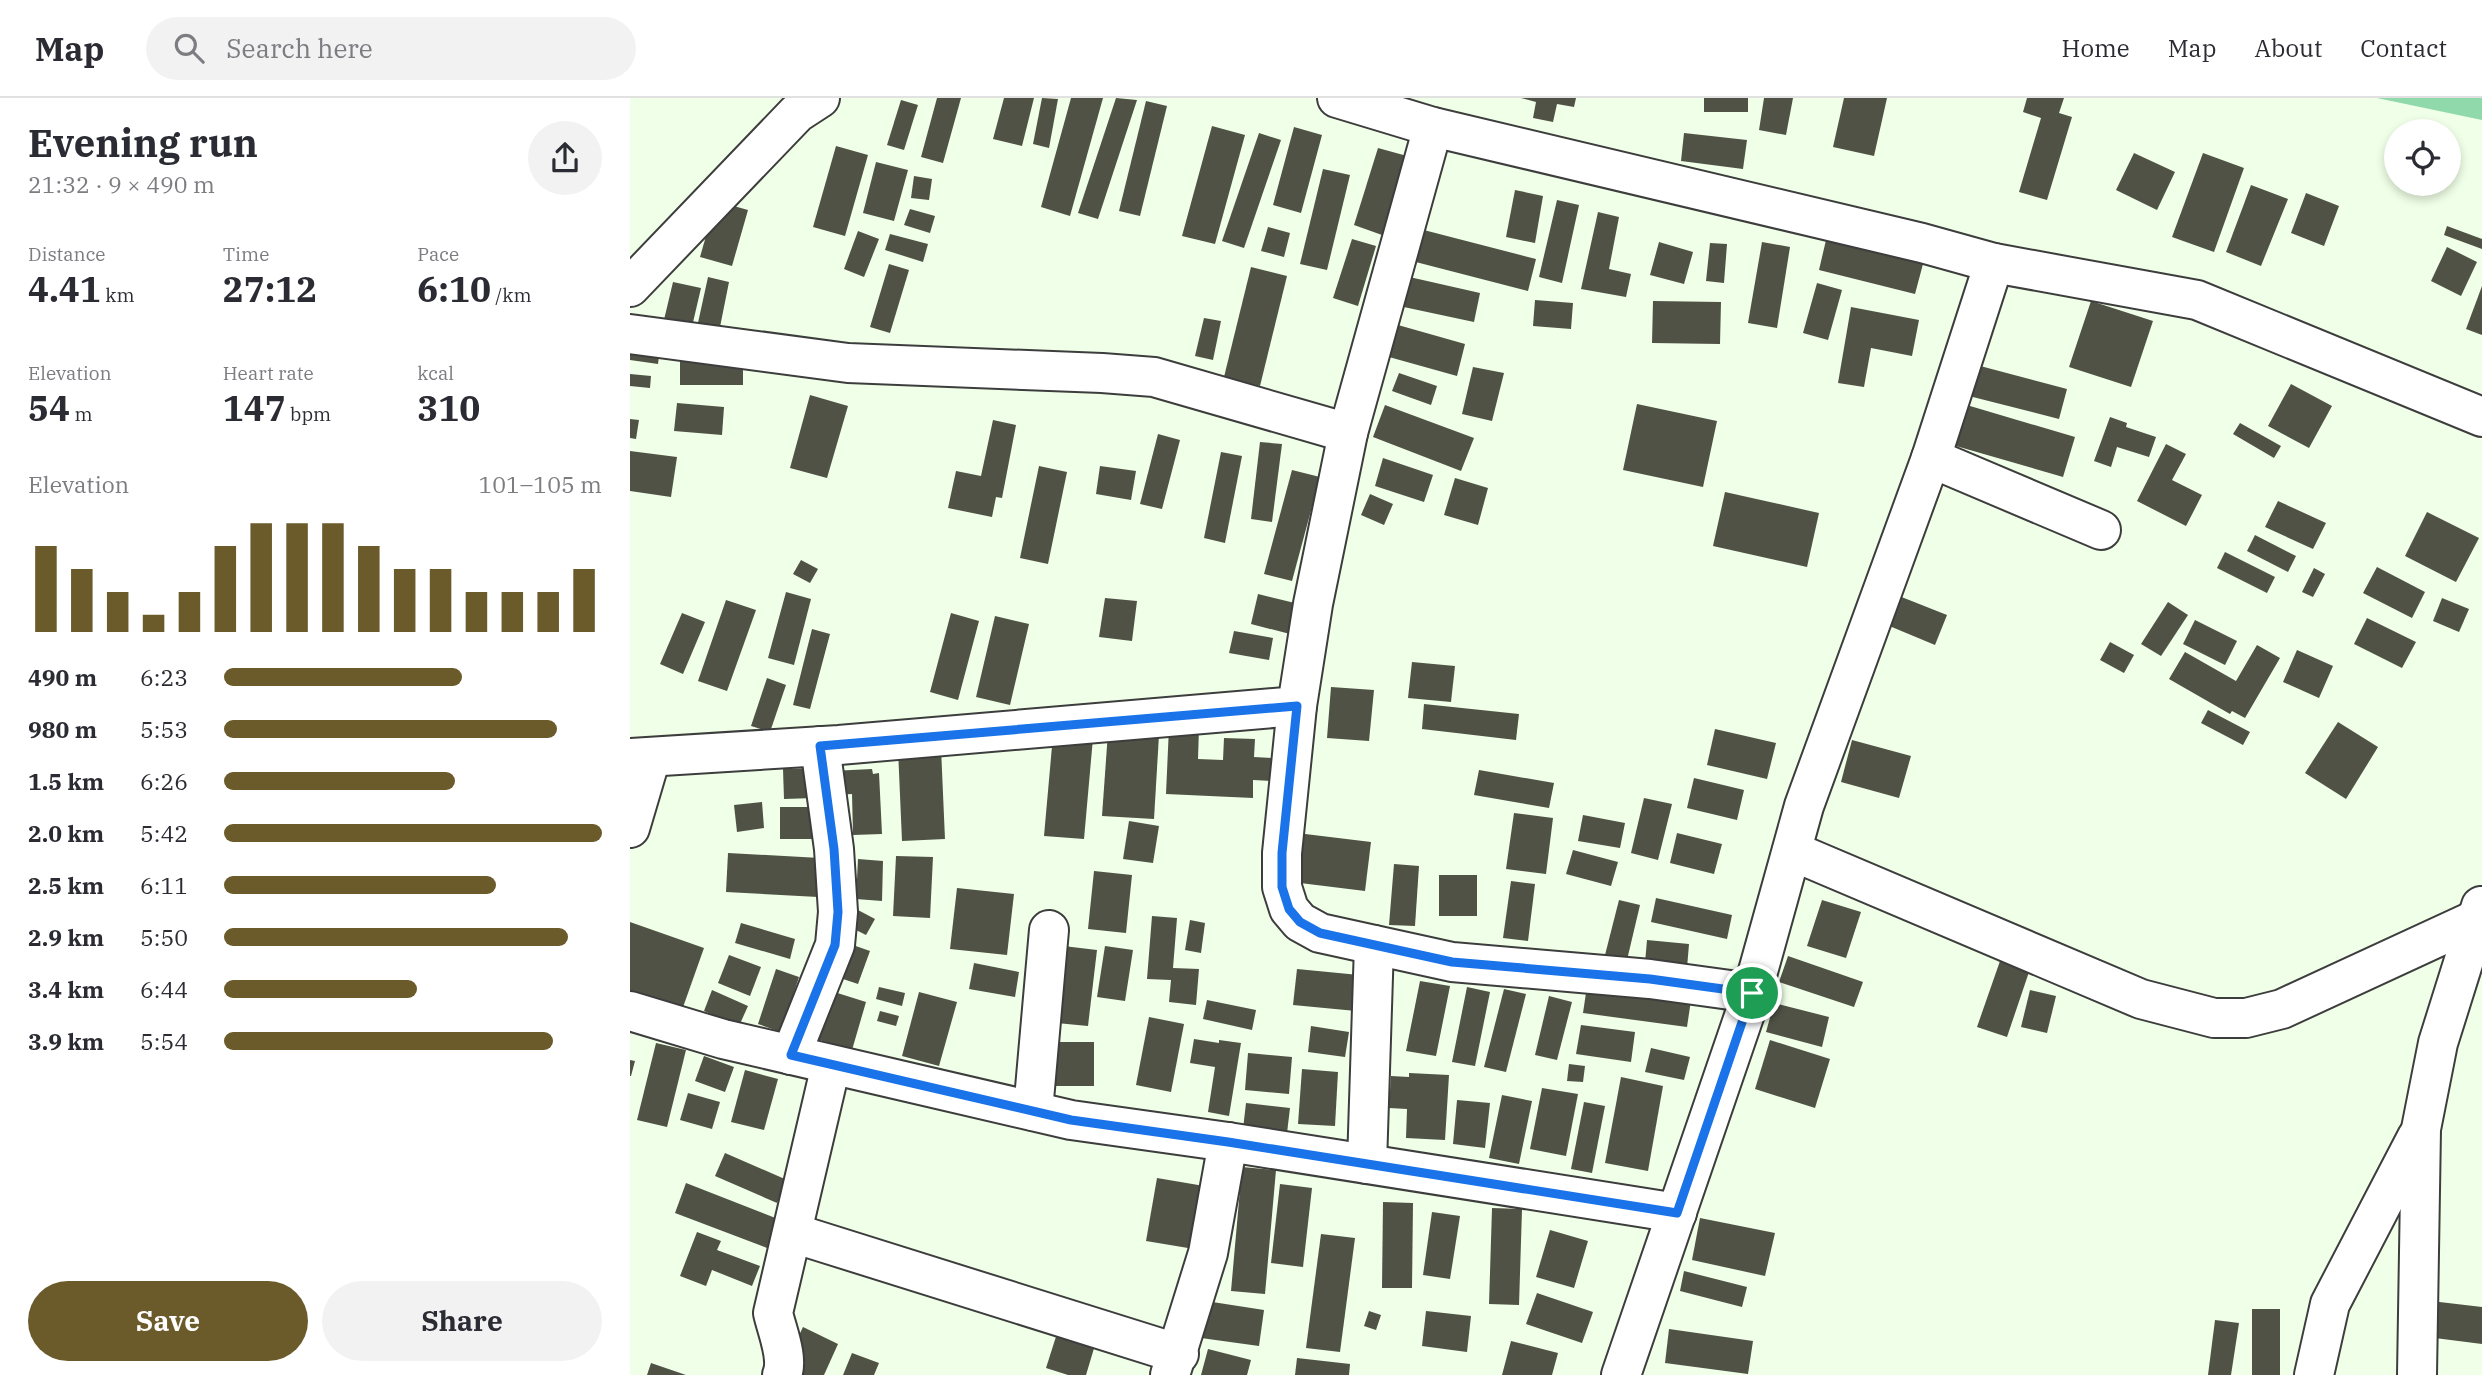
<!DOCTYPE html>
<meta charset="utf-8">
<style>
body{margin:0;font-family:"IBM Plex Serif",serif;background:#f2f2f3;color:#2b2b33;height:100vh;display:flex;flex-direction:column;font-size:26px;white-space:nowrap}
*{box-sizing:border-box;margin:0}
p{font-size:23px;color:#7c7c81}
.icon{flex:none;width:38px;height:38px;fill:none;stroke:currentColor;stroke-width:2;stroke-linecap:round;stroke-linejoin:round}
.map{position:relative;flex:1;overflow:hidden}
.details{display:flex;flex-direction:column;background:#fff;width:630px}
.details>*{flex:none}
.tools{position:absolute;left:1754px;top:21px;display:grid;gap:14px}
.tools a{display:grid;place-items:center;width:77px;height:77px;border-radius:50%;background:#fff;box-shadow:0 4px 10px #0003;font-size:35px}
.pin{position:absolute;display:grid;place-items:center;width:60px;height:60px;color:#fff;margin:-30px;border:4px solid #fff;border-radius:50%;box-shadow:0 2px 7px #0007}
.round{display:grid;place-items:center;flex:none;width:74px;height:74px;border-radius:37px;background:#f2f2f3}
.overview{display:flex;align-items:center;justify-content:space-between;height:119px;padding:0 28px}
h1{font-size:38px;font-weight:700;line-height:52px}
.figures{display:grid;grid-template-columns:repeat(3,1fr);gap:10px;height:119px;padding:7px 28px}
.figures div{display:grid;align-content:center}
.figures b{font-size:35px;font-weight:700}
.figures small{font-size:19px;font-weight:400}
.figures p{font-size:19px}
.chart{height:196px;padding:14px 28px}
.chart p{display:flex;justify-content:space-between}
.chart svg{width:100%;height:126px;margin-top:7px;stroke:#6b5b2b;stroke-width:6}
.button{display:flex;gap:14px;margin-top:auto;padding:14px 28px}
.button a{flex:1;height:80px;border-radius:42px;background:#6b5b2b;color:#fff;font-size:28px;font-weight:700;line-height:80px;text-align:center}
.button a+a{background:#f2f2f3;color:#2b2b33}
ul{padding:0 28px;list-style:none;font-size:23px}
li{display:grid;grid-template-columns:112px 84px 1fr;align-items:center;height:52px}
li i{height:18px;border-radius:9px;background:#6b5b2b}
header{display:flex;align-items:center;gap:42px;box-sizing:border-box;height:98px;padding:0 35px;background:#fff;border-bottom:2px solid #e1e1e2}
header strong{font-size:33px}
nav{display:flex;gap:38px;margin-inline-start:auto;font-size:24px}
.search{width:490px;height:63px;background:#f2f2f3;display:flex;align-items:center;gap:18px;box-sizing:border-box;padding:0 24px;border-radius:38px;color:#7c7c81;font-size:26px}
main{display:flex;flex:1;min-height:0}
.map>svg:first-child{display:block}
.forest{fill:#90d9aa}
.building{fill:#505246}
.lines{fill:none;stroke-linecap:round;stroke-linejoin:round}
.street-casing{stroke:#3d3d3d;stroke-width:42}
.street{stroke:#fff;stroke-width:38}
.route-casing{stroke:#fff;stroke-width:14}
.route{stroke:#1a73e8;stroke-width:9}
</style>
<header>
<strong>Map</strong>
<div class="search"><svg class="icon" aria-label="search" viewBox="0 0 24 24"><circle cx="10" cy="10" r="6"/><path d="M15 15l6 6"/></svg>Search here</div>
<nav><a>Home</a><a>Map</a><a>About</a><a>Contact</a></nav>
</header>
<main>
<section class="details">
<div class="overview"><div><h1>Evening run</h1><p>21:32 · 9 × 490 m</p></div><a class="round"><svg class="icon" aria-label="share" viewBox="0 0 24 24"><path d="M12 15V3M7 8l5-5 5 5M5 13v7h14v-7"/></svg></a></div>
<div class="figures">
<div><p>Distance</p><b>4.41<small> km</small></b></div>
<div><p>Time</p><b>27:12</b></div>
<div><p>Pace</p><b>6:10<small> /km</small></b></div>
</div>
<div class="figures">
<div><p>Elevation</p><b>54<small> m</small></b></div>
<div><p>Heart rate</p><b>147<small> bpm</small></b></div>
<div><p>kcal</p><b>310</b></div>
</div>
<div class="chart"><p><span>Elevation</span>101–105 m</p>
<svg viewBox="0 0 160 44" preserveAspectRatio="none"><path d="M5 44V14M15 44V22M25 44V30M35 44V38M45 44V30M55 44V14M65 44V6M75 44V6M85 44V6M95 44V14M105 44V22M115 44V22M125 44V30M135 44V30M145 44V30M155 44V22"/></svg>
</div>
<ul>
<li><b>490 m</b>6:23<i style="width:63%"></i></li>
<li><b>980 m</b>5:53<i style="width:88%"></i></li>
<li><b>1.5 km</b>6:26<i style="width:61%"></i></li>
<li><b>2.0 km</b>5:42<i style="width:100%"></i></li>
<li><b>2.5 km</b>6:11<i style="width:72%"></i></li>
<li><b>2.9 km</b>5:50<i style="width:91%"></i></li>
<li><b>3.4 km</b>6:44<i style="width:51%"></i></li>
<li><b>3.9 km</b>5:54<i style="width:87%"></i></li>
</ul>
<div class="button"><a>Save</a><a>Share</a></div>
</section>
<div class="map">
<svg width="1852" height="1277" viewBox="0 0 1852 1277">
<rect width="100%" height="100%" fill="#f0ffe7"/>
<polygon class="forest" points="1747,0 1852,0 1852,22"/>
<g class="building">
<polygon points="307,0 331,0 313,65 291,59"/>
<polygon points="374,0 404,0 392,48 363,41"/>
<polygon points="412,0 428,1 419,50 403,46"/>
<polygon points="441,0 473,0 440,118 411,109"/>
<polygon points="486,0 507,2 468,121 448,115"/>
<polygon points="891,0 946,0 944,9 927,6 923,24 903,20 906,4"/>
<rect x="1074" y="0" width="44" height="14"/>
<polygon points="1134,0 1163,0 1156,37 1129,32"/>
<polygon points="1214,0 1257,0 1244,58 1203,49"/>
<polygon points="1397,0 1434,0 1429,15 1442,19 1417,102 1389,94 1411,20 1393,14"/>
<polygon points="271,2 288,7 274,52 257,47"/>
<polygon points="516,3 537,8 510,118 489,113"/>
<polygon points="582,28 615,37 585,146 552,138"/>
<polygon points="664,29 692,37 671,115 643,107"/>
<polygon points="629,35 651,42 614,150 592,143"/>
<polygon points="1054,35 1117,42 1113,71 1051,63"/>
<polygon points="206,48 238,57 215,138 183,129"/>
<polygon points="748,50 777,58 752,137 724,127"/>
<polygon points="1504,55 1545,74 1527,112 1486,92"/>
<polygon points="1573,55 1614,70 1584,154 1542,139"/>
<polygon points="246,64 278,72 264,123 233,115"/>
<polygon points="693,71 720,77 697,172 670,166"/>
<polygon points="284,78 302,81 299,102 281,100"/>
<polygon points="1621,87 1658,101 1631,168 1596,154"/>
<polygon points="885,92 913,98 905,145 876,139"/>
<polygon points="1676,95 1709,108 1694,148 1661,135"/>
<polygon points="927,102 949,107 932,185 909,179"/>
<polygon points="86,103 118,112 102,168 70,159"/>
<polygon points="280,111 305,118 300,135 274,127"/>
<polygon points="968,114 989,119 979,171 1001,176 996,199 951,191"/>
<polygon points="1817,128 1852,141 1852,151 1814,137"/>
<polygon points="638,129 660,135 654,159 631,153"/>
<polygon points="786,130 906,161 898,193 778,162"/>
<polygon points="228,133 249,141 234,179 214,171"/>
<polygon points="260,136 298,146 293,164 255,152"/>
<polygon points="722,141 746,148 728,208 703,200"/>
<polygon points="1196,142 1293,166 1285,196 1189,172"/>
<polygon points="1029,144 1063,154 1054,186 1020,177"/>
<polygon points="1132,144 1160,149 1147,230 1118,225"/>
<polygon points="1080,145 1097,146 1094,185 1076,183"/>
<polygon points="1817,149 1847,164 1831,198 1801,183"/>
<polygon points="259,166 279,172 260,235 240,229"/>
<polygon points="621,169 657,178 630,288 594,279"/>
<polygon points="775,178 850,195 844,224 769,208"/>
<polygon points="78,179 99,184 88,239 66,234"/>
<polygon points="43,184 71,190 61,233 33,226"/>
<polygon points="1187,185 1212,192 1198,242 1173,235"/>
<polygon points="1852,188 1852,237 1836,231"/>
<polygon points="905,202 943,205 941,231 903,228"/>
<polygon points="1023,203 1091,204 1090,246 1022,245"/>
<polygon points="1461,203 1523,223 1501,289 1439,269"/>
<polygon points="1221,209 1289,222 1282,258 1241,250 1234,289 1208,285"/>
<polygon points="574,220 591,223 583,262 565,258"/>
<polygon points="768,227 835,246 827,278 759,259"/>
<polygon points="0,238 31,243 28,266 0,262"/>
<rect x="50" y="259" width="63" height="28"/>
<polygon points="1339,265 1437,291 1429,321 1331,296"/>
<polygon points="843,269 874,275 862,323 832,316"/>
<polygon points="769,275 807,288 801,307 762,293"/>
<polygon points="0,276 21,278 20,290 0,288"/>
<polygon points="1661,286 1702,308 1679,350 1638,328"/>
<polygon points="180,297 218,308 197,380 160,370"/>
<polygon points="47,305 94,309 92,337 44,333"/>
<polygon points="1330,305 1445,339 1433,379 1319,346"/>
<polygon points="1007,306 1087,323 1073,389 993,372"/>
<polygon points="755,307 844,340 831,373 743,339"/>
<polygon points="1480,319 1497,325 1496,329 1526,339 1519,359 1487,349 1481,369 1464,363"/>
<polygon points="0,321 9,322 6,341 0,340"/>
<polygon points="363,322 386,327 372,400 366,399 362,419 318,410 326,373 351,378"/>
<polygon points="1610,325 1651,348 1644,360 1603,336"/>
<polygon points="528,336 550,342 532,411 510,406"/>
<polygon points="630,344 652,346 642,424 621,421"/>
<polygon points="1536,346 1556,356 1542,382 1572,397 1556,428 1507,403"/>
<polygon points="0,353 47,359 41,399 0,393"/>
<polygon points="591,354 612,358 595,445 574,440"/>
<polygon points="753,360 803,377 794,404 745,388"/>
<polygon points="409,368 437,374 418,466 390,460"/>
<polygon points="470,368 506,373 501,402 466,396"/>
<polygon points="662,372 690,379 662,483 634,476"/>
<polygon points="825,380 858,390 848,427 814,417"/>
<polygon points="1095,394 1189,415 1177,469 1083,448"/>
<polygon points="740,396 763,406 754,427 731,417"/>
<polygon points="1648,403 1696,425 1683,451 1635,429"/>
<polygon points="1797,414 1849,440 1826,484 1775,458"/>
<polygon points="1625,437 1666,458 1658,474 1617,453"/>
<polygon points="1595,454 1645,479 1637,495 1587,470"/>
<polygon points="171,462 188,471 180,485 163,476"/>
<polygon points="1747,469 1795,494 1782,520 1733,495"/>
<polygon points="1684,470 1695,476 1683,499 1672,494"/>
<polygon points="156,494 181,501 164,567 138,560"/>
<polygon points="628,496 669,506 660,536 621,526"/>
<polygon points="1269,498 1317,517 1305,547 1257,527"/>
<polygon points="475,500 507,503 502,543 469,539"/>
<polygon points="1812,500 1839,511 1829,534 1803,523"/>
<polygon points="96,502 126,512 97,593 68,583"/>
<polygon points="1538,504 1558,517 1531,558 1511,546"/>
<polygon points="52,515 75,524 53,576 30,566"/>
<polygon points="321,515 349,523 328,602 300,594"/>
<polygon points="365,518 399,526 380,607 346,599"/>
<polygon points="1737,520 1786,544 1772,570 1724,546"/>
<polygon points="1565,522 1607,543 1595,567 1553,546"/>
<polygon points="182,531 200,536 180,611 163,607"/>
<polygon points="604,533 643,540 639,562 599,555"/>
<polygon points="1480,544 1504,557 1494,575 1470,562"/>
<polygon points="1627,547 1650,560 1615,620 1602,613 1600,616 1539,581 1555,554 1606,583"/>
<polygon points="1667,552 1703,568 1689,600 1653,584"/>
<polygon points="782,564 825,568 821,604 778,600"/>
<polygon points="137,580 156,587 140,634 121,628"/>
<polygon points="701,589 744,592 739,643 697,640"/>
<polygon points="794,606 889,616 886,642 792,631"/>
<polygon points="1578,612 1620,634 1613,647 1571,625"/>
<polygon points="1708,624 1748,649 1716,701 1675,675"/>
<polygon points="539,629 569,630 568,661 593,662 594,640 625,641 624,659 643,660 642,683 623,682 623,700 536,696"/>
<polygon points="1085,631 1146,645 1137,681 1077,667"/>
<polygon points="478,634 529,637 524,721 472,718"/>
<polygon points="423,637 463,640 454,741 414,738"/>
<polygon points="1222,642 1281,658 1269,700 1211,684"/>
<polygon points="311,650 315,741 272,743 268,651"/>
<polygon points="184,670 185,700 154,701 153,671"/>
<polygon points="242,671 243,676 249,675 252,736 223,737 222,696 202,697 201,673"/>
<polygon points="849,672 924,685 919,710 844,697"/>
<polygon points="1064,680 1114,692 1107,722 1057,710"/>
<polygon points="1014,700 1042,706 1028,762 1001,755"/>
<polygon points="132,704 134,730 107,734 104,707"/>
<rect x="150" y="709" width="32" height="32"/>
<polygon points="884,715 923,720 916,776 876,771"/>
<polygon points="953,717 995,725 990,750 948,743"/>
<polygon points="499,723 529,728 523,765 493,761"/>
<polygon points="667,735 741,744 735,793 662,784"/>
<polygon points="1047,735 1092,746 1084,776 1040,765"/>
<polygon points="943,752 988,764 981,788 936,776"/>
<polygon points="98,755 190,760 188,799 96,794"/>
<polygon points="266,758 303,759 300,820 263,818"/>
<polygon points="228,761 253,763 252,803 226,801"/>
<polygon points="764,766 789,768 785,828 759,827"/>
<polygon points="464,773 502,777 496,835 458,831"/>
<rect x="809" y="777" width="38" height="41"/>
<polygon points="881,783 905,786 898,843 873,840"/>
<polygon points="327,790 384,796 377,857 320,851"/>
<polygon points="1026,800 1102,817 1097,841 1021,824"/>
<polygon points="989,802 1010,807 997,862 975,857"/>
<polygon points="1192,802 1231,814 1216,860 1177,848"/>
<polygon points="211,803 245,821 236,837 202,820"/>
<polygon points="522,818 547,820 543,870 569,871 566,907 539,904 541,882 517,881"/>
<polygon points="560,822 575,825 571,855 555,852"/>
<polygon points="0,824 74,850 52,912 0,894"/>
<polygon points="111,825 165,841 160,861 105,845"/>
<polygon points="203,840 240,853 228,886 192,874"/>
<polygon points="1017,842 1059,846 1057,870 1015,865"/>
<polygon points="425,847 467,852 458,928 416,924"/>
<polygon points="475,848 503,852 495,903 467,899"/>
<polygon points="99,857 131,869 120,898 88,885"/>
<polygon points="1158,858 1233,884 1224,909 1149,884"/>
<polygon points="1370,863 1399,874 1377,939 1347,929"/>
<polygon points="344,865 389,874 385,899 339,891"/>
<polygon points="146,871 169,879 151,934 128,926"/>
<polygon points="667,871 729,877 726,913 663,907"/>
<polygon points="790,883 820,888 806,958 776,953"/>
<polygon points="182,887 236,904 222,952 167,935"/>
<polygon points="957,888 1061,902 1057,929 953,915"/>
<polygon points="249,889 275,895 272,908 246,901"/>
<polygon points="837,889 860,894 845,968 822,964"/>
<polygon points="874,891 896,896 876,974 854,969"/>
<polygon points="82,892 118,908 109,928 74,913"/>
<polygon points="1400,892 1426,898 1417,935 1391,929"/>
<polygon points="289,894 327,904 309,968 272,958"/>
<polygon points="919,898 942,904 927,962 905,957"/>
<polygon points="577,902 626,912 622,932 573,921"/>
<polygon points="1144,905 1199,919 1192,949 1136,934"/>
<polygon points="250,913 269,918 266,928 247,923"/>
<polygon points="519,919 554,926 541,994 506,987"/>
<polygon points="951,927 1005,934 1001,964 946,956"/>
<polygon points="681,928 719,934 715,959 678,954"/>
<polygon points="564,941 589,945 589,942 611,945 599,1018 578,1014 585,969 560,965"/>
<polygon points="1140,942 1200,961 1185,1010 1125,991"/>
<rect x="424" y="944" width="40" height="44"/>
<polygon points="26,945 56,952 37,1029 7,1022"/>
<polygon points="1021,950 1060,959 1054,982 1015,974"/>
<polygon points="618,955 662,959 659,996 615,992"/>
<polygon points="74,958 104,969 95,994 65,983"/>
<polygon points="0,962 5,963 1,978 0,978"/>
<polygon points="939,966 955,968 953,984 937,983"/>
<polygon points="672,971 708,974 705,1028 668,1026"/>
<polygon points="115,972 148,981 134,1032 101,1024"/>
<polygon points="779,975 819,977 815,1042 776,1040 777,1011 759,1010 761,978 779,979"/>
<polygon points="991,979 1033,988 1018,1073 975,1065"/>
<polygon points="912,990 948,996 936,1058 900,1051"/>
<polygon points="58,995 90,1004 82,1031 50,1022"/>
<polygon points="872,997 902,1003 889,1066 859,1060"/>
<polygon points="827,1002 860,1005 855,1050 823,1046"/>
<polygon points="954,1004 975,1008 962,1075 941,1071"/>
<polygon points="616,1005 660,1010 657,1035 613,1031"/>
<polygon points="95,1055 157,1082 147,1105 85,1078"/>
<polygon points="612,1069 646,1072 635,1196 601,1193"/>
<polygon points="527,1080 580,1089 570,1152 516,1143"/>
<polygon points="56,1085 148,1121 137,1150 45,1115"/>
<polygon points="650,1086 682,1090 673,1169 641,1165"/>
<polygon points="753,1104 783,1105 782,1190 752,1190"/>
<polygon points="862,1110 892,1111 889,1207 859,1206"/>
<polygon points="802,1114 830,1118 820,1181 793,1177"/>
<polygon points="1070,1120 1145,1135 1135,1178 1062,1162"/>
<polygon points="920,1132 958,1143 944,1190 906,1179"/>
<polygon points="67,1134 91,1143 87,1152 130,1168 122,1188 82,1172 76,1188 50,1178"/>
<polygon points="691,1136 725,1140 710,1254 676,1250"/>
<polygon points="1054,1173 1117,1189 1112,1209 1050,1193"/>
<polygon points="907,1195 963,1214 952,1245 896,1226"/>
<polygon points="576,1203 634,1212 629,1248 571,1240"/>
<polygon points="1801,1203 1852,1209 1852,1246 1797,1239"/>
<polygon points="437,1204 465,1247 456,1277 438,1277 416,1270"/>
<rect x="1622" y="1211" width="28" height="66"/>
<polygon points="739,1213 751,1217 746,1232 734,1228"/>
<polygon points="796,1213 841,1218 837,1254 792,1248"/>
<polygon points="1585,1222 1609,1225 1601,1277 1578,1277"/>
<polygon points="173,1229 208,1246 194,1277 150,1277"/>
<polygon points="1039,1231 1123,1243 1118,1276 1035,1265"/>
<polygon points="881,1243 928,1255 922,1277 872,1277"/>
<polygon points="578,1251 621,1262 617,1277 571,1277"/>
<polygon points="222,1255 249,1265 244,1277 213,1277"/>
<polygon points="667,1260 720,1266 719,1277 665,1277"/>
<polygon points="21,1265 56,1277 17,1277"/>
</g>
<g class="lines">
<defs>
<g id="street">
<polyline points="707,0 803,29 1292,145 1364,165 1567,202 1852,319"/>
<polyline points="0,189 167,15 190,0"/>
<polyline points="0,236 218,265 472,275 524,279 718,335"/>
<polyline points="1301,360 1471,432"/>
<polyline points="667,608 652,755 652,789 659,811 670,824 690,835 822,864 1020,881 1122,895"/>
<polyline points="0,660 209,647 667,608 683,506 718,335 803,29"/>
<polyline points="0,730 21,659"/>
<polyline points="1162,753 1511,901 1584,920 1616,920 1652,911 1847,821"/>
<polyline points="0,913 93,941 441,1022 598,1044 1047,1115"/>
<polyline points="161,957 205,847 208,814 204,751 190,648"/>
<polyline points="403,1013 419,832"/>
<polyline points="737,1066 744,847"/>
<polyline points="163,1135 549,1256"/>
<path d="M152,1277C159,1260 147,1233 143,1215L201,967"/>
<polyline points="540,1277 578,1155 598,1044"/>
<polyline points="991,1277 1122,895 1174,708 1301,360 1364,165"/>
<polyline points="1684,1277 1700,1206 1787,1039"/>
<polyline points="1787,1277 1791,1031 1808,945 1851,808"/>
</g>
</defs>
<use href="#street" class="street-casing"/>
<use href="#street" class="street"/>
</g>
<g class="lines">
<defs>
<polygon id="route" points="667,608 652,755 652,789 659,811 670,824 690,835 822,864 1020,881 1122,895 1047,1115 598,1044 441,1022 161,957 205,847 208,814 204,751 190,648"/>
</defs>
<use href="#route" class="route-casing"/>
<use href="#route" class="route"/>
</g>
</svg>
<div class="tools">
<a><svg class="icon" aria-label="locate" viewBox="0 0 24 24"><circle cx="12" cy="12" r="6"/><path d="M12 2v4M12 18v4M2 12h4M18 12h4"/></svg></a>
</div>
<div class="pin" style="left:1122px;top:895px;background:#1e9e55"><svg class="icon" aria-label="arrive" viewBox="0 0 24 24"><path d="M6 21V4h12l-3 4 3 4H6"/></svg></div>
</div>
</main>
